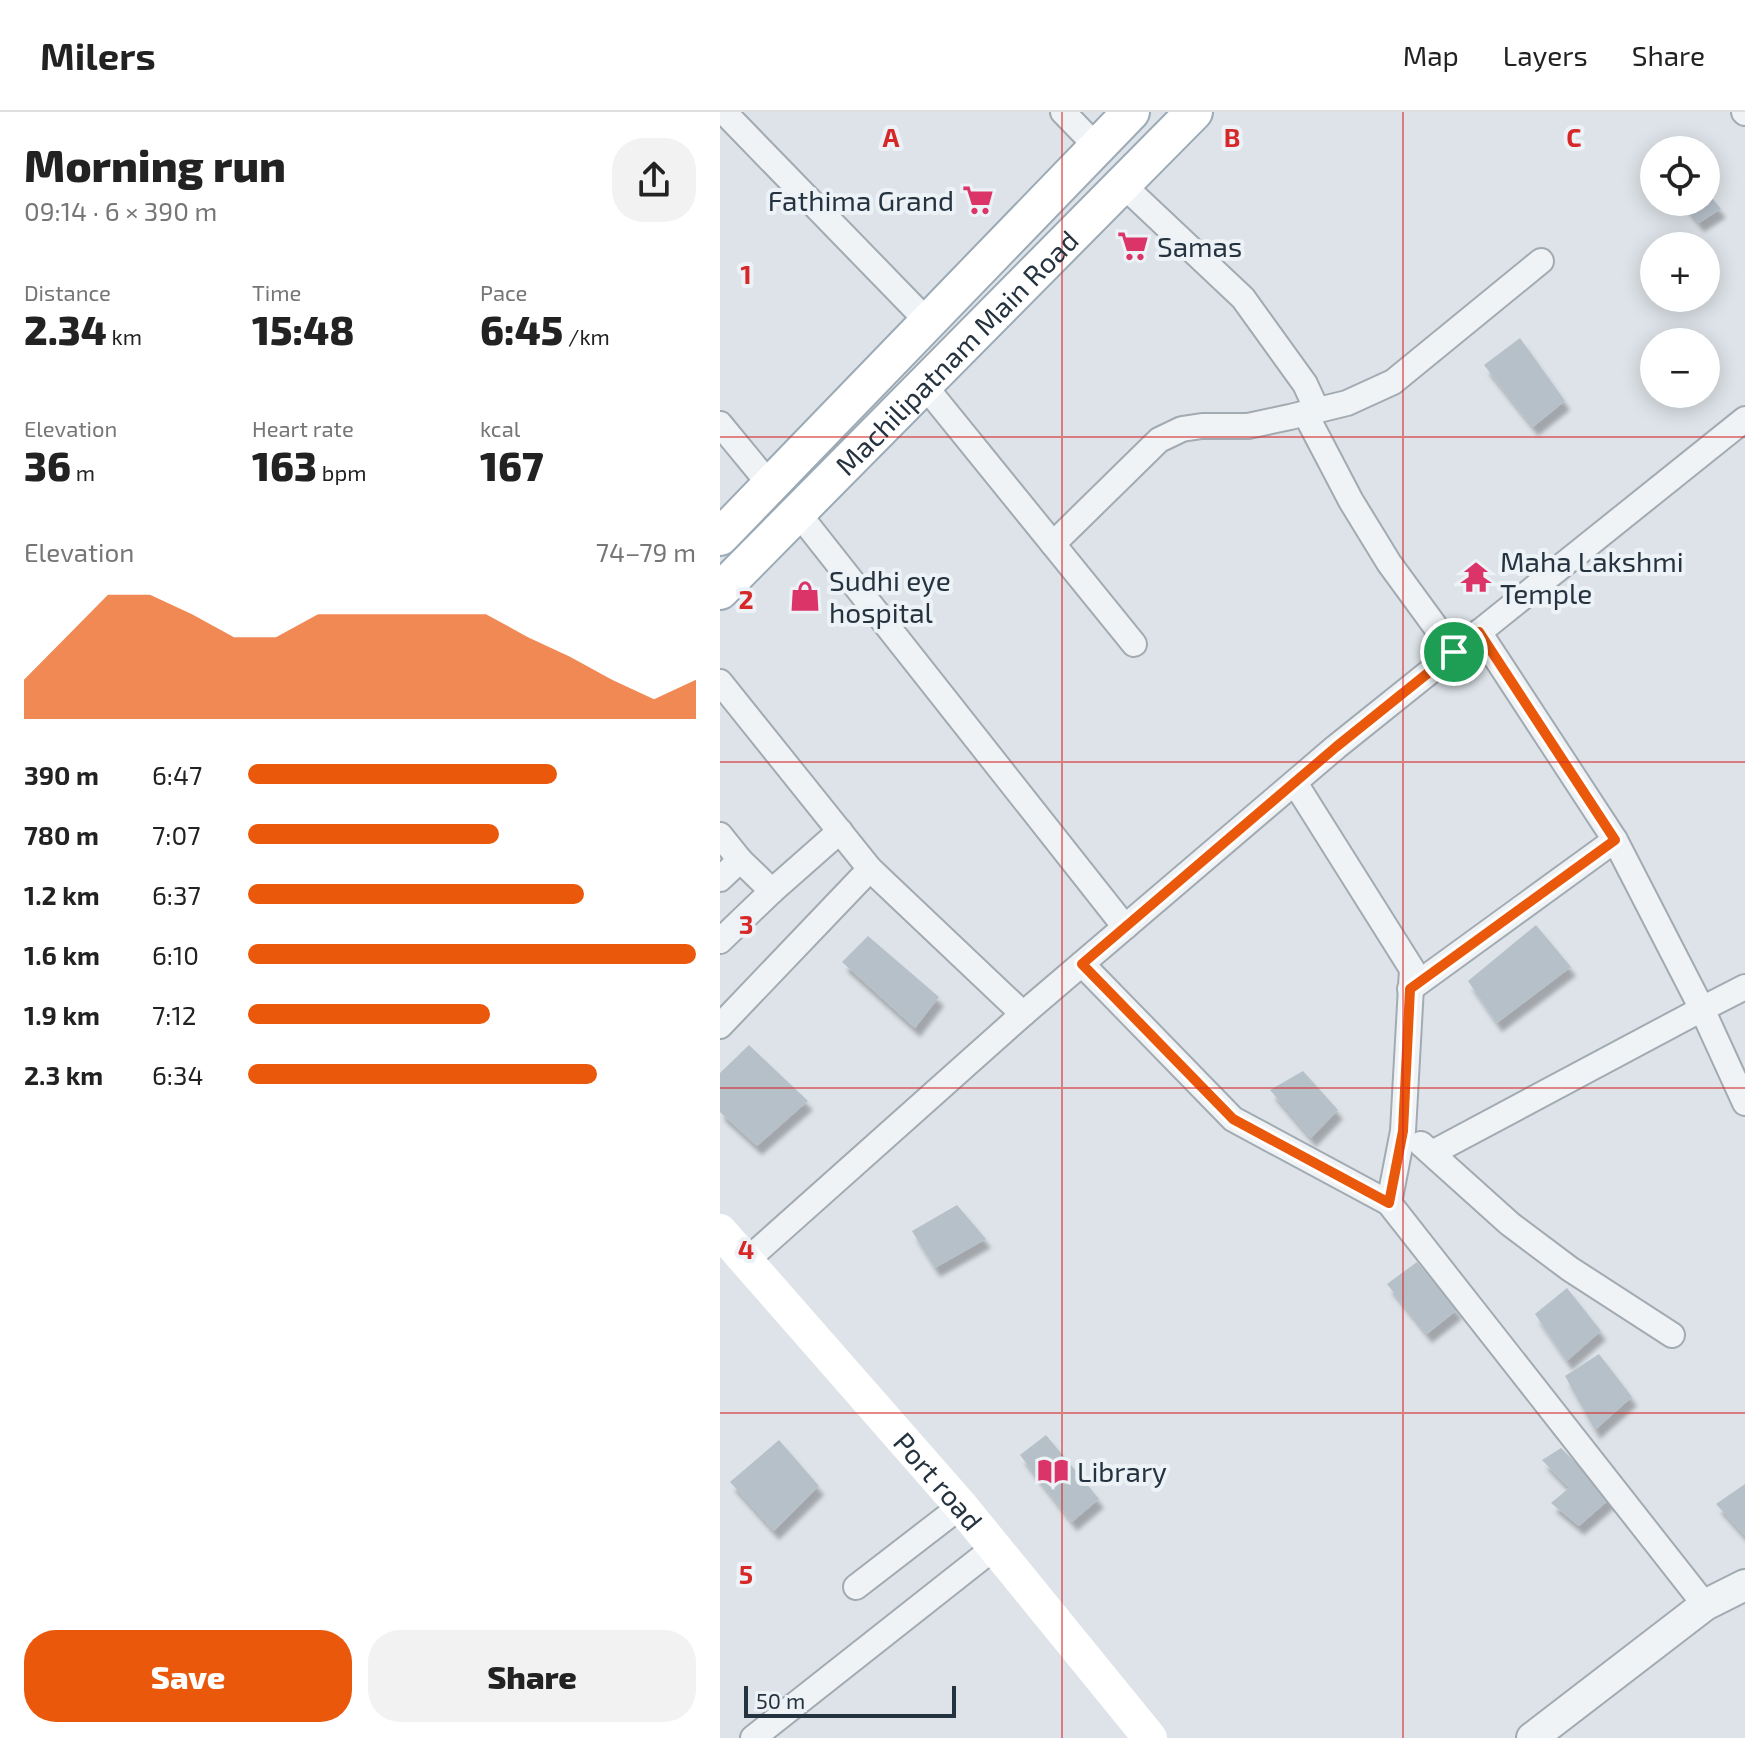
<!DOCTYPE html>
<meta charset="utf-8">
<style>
body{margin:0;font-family:"Exo 2",sans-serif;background:#f2f2f2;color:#222;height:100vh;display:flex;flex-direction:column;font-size:30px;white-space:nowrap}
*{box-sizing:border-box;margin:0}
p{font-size:26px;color:#767676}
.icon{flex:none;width:44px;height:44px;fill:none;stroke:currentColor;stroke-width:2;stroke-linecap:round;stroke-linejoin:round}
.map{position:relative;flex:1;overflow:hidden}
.drawer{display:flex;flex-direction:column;background:#fff;width:720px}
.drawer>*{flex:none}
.tools{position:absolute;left:920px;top:24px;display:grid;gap:16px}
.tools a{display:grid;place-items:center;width:80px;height:80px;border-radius:50%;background:#fff;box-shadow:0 4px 20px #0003;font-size:40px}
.scale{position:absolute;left:24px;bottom:20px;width:212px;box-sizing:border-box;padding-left:8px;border:4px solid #253340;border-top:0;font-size:22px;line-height:28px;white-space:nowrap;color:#253340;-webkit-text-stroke:6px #ecf2f6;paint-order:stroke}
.pin{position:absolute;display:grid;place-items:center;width:68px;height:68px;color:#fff;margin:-34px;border:4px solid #fff;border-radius:50%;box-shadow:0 2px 8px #0007}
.round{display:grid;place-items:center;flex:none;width:84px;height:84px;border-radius:32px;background:#f2f2f2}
.headline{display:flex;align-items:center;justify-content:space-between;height:136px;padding:0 24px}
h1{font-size:44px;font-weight:800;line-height:60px}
.stats{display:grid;grid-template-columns:repeat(3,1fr);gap:12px;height:136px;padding:8px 24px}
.stats div{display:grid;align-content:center}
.stats b{font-size:40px;font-weight:800}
.stats small{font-size:22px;font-weight:400}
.stats p{font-size:22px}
.chart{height:224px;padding:16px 24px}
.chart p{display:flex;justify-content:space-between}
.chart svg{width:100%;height:144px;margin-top:8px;fill:#ea580c;opacity:.7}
.primary-button{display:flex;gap:16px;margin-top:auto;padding:16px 24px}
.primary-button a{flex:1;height:92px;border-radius:32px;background:#ea580c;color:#fff;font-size:32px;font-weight:800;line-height:92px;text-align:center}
.primary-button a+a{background:#f2f2f2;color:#222}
ul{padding:0 24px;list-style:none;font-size:26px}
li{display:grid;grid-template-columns:128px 96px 1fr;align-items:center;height:60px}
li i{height:20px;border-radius:10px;background:#ea580c}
header{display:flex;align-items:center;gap:48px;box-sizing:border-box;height:112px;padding:0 40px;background:#fff;border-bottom:2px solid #e0e0e0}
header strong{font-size:38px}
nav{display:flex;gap:44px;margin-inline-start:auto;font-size:28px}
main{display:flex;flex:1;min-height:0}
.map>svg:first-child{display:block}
.building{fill:#b6c0c9;filter:url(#shadow)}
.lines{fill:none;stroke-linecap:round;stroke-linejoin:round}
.minor-casing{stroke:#a2abb2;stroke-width:28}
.tertiary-casing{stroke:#a2abb2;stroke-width:34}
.primary-casing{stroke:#9baab5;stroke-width:40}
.minor{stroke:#f0f3f6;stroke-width:24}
.tertiary{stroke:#f0f3f6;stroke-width:30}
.secondary{stroke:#fff;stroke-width:34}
.primary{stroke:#fff;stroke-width:36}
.route-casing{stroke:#fff;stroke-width:16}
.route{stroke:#ea580c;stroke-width:10}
.grid{fill:none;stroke:#d62828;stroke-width:2;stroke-opacity:0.55}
.labels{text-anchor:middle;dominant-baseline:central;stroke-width:8;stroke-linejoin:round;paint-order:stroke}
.poi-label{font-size:28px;fill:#253340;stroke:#ecf2f6;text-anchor:start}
.street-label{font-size:28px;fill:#253340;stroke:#ecf2f6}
.grid-label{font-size:26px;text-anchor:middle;font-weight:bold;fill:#d62828;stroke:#ecf2f6;stroke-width:8;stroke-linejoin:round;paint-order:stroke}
</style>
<header>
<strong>Milers</strong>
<nav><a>Map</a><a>Layers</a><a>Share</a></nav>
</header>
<main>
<section class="drawer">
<div class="headline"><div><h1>Morning run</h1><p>09:14 · 6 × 390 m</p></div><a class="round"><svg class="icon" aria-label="share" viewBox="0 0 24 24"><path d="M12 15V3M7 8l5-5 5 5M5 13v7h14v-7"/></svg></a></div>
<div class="stats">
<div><p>Distance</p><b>2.34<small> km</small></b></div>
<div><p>Time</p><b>15:48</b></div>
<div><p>Pace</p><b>6:45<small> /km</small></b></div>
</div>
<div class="stats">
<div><p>Elevation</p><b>36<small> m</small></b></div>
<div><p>Heart rate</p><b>163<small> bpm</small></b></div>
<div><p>kcal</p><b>167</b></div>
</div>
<div class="chart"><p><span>Elevation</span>74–79 m</p>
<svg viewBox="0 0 160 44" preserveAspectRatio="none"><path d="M0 44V32L10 19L20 6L30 6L40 12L50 19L60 19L70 12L80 12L90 12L100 12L110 12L120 19L130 25L140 32L150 38L160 32V44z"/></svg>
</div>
<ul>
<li><b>390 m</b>6:47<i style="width:69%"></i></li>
<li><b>780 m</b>7:07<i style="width:56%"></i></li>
<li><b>1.2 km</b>6:37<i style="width:75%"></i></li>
<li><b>1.6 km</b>6:10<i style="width:100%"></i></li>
<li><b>1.9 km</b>7:12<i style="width:54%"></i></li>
<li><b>2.3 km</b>6:34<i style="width:78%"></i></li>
</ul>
<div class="primary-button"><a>Save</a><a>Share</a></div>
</section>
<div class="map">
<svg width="1025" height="1626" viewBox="0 0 1025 1626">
<defs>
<filter id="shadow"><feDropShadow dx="5" dy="9" stdDeviation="2" flood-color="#0004"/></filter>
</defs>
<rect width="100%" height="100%" fill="#dde3e8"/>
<g class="building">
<polygon points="986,79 1001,97 979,111 962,90 986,90"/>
<polygon points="800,226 845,289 813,315 764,253"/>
<polygon points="816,813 851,855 777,911 748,869"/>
<polygon points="148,824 219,885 195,916 122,850"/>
<polygon points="29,933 88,989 37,1034 0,1000 0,961"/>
<polygon points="583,959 618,998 591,1026 550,978"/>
<polygon points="237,1093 266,1127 215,1156 192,1119"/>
<polygon points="697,1150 737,1198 707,1222 667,1172"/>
<polygon points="847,1176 881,1219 847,1249 815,1202"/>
<polygon points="879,1242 912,1285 875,1318 845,1264"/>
<polygon points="326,1323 379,1387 352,1410 300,1343"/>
<polygon points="59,1328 99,1374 54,1419 10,1370"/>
<polygon points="841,1336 891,1386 859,1414 831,1391 849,1376 822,1348"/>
<polygon points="1025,1372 1025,1424 996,1392"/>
</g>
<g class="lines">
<defs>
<g id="minor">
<polyline points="4,0 208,210"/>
<polyline points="343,0 377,35"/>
<polyline points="1024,0 1025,1"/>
<polyline points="402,72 523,186 585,272 597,298"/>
<polyline points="204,273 414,532"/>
<polyline points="585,301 631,389 669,451 734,540"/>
<polyline points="0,312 51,374"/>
<polyline points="78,401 405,815"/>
<polyline points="333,432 439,328 462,317 482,314 528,314 570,305 627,291 673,270 821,149"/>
<polyline points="759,520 895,728 982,897 1025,875"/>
<polyline points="0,570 150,757 303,902"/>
<polyline points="575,671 692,857 683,1019 669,1091"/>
<polyline points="0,723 20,748 52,779 0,829"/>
<polyline points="0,767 20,748"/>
<polyline points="52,779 120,719"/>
<polyline points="362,852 513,1007 669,1091 985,1493"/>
<polyline points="690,877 895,728"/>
<polyline points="0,914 150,757"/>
<polyline points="701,1032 790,1112 850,1157 952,1223"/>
<polyline points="712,1041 982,897 1025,991"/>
<polyline points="25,1150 303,902 616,635 1025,307"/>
<polyline points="136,1475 241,1394"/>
<polyline points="33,1626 275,1435"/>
</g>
<polyline id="tertiary" points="812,1626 985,1493 1025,1473"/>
<g id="primary">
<polyline points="0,425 411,0"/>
<path id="s2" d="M0,479L474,0"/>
</g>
</defs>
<use href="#minor" class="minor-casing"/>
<use href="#tertiary" class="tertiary-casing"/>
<use href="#primary" class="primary-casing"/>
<use href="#minor" class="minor"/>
<use href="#tertiary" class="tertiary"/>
<path class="secondary" id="s1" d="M0,1119L241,1394L430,1626"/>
<use href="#primary" class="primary"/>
</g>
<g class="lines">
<defs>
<polygon id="route" points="759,520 895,728 690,877 683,1019 669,1091 513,1007 362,852 616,635"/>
</defs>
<use href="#route" class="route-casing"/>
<use href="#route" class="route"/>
</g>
<path class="grid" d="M342,0V1626M683,0V1626M0,325H1025M0,650H1025M0,976H1025M0,1301H1025"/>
<defs>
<symbol id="supermarket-bare" viewBox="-9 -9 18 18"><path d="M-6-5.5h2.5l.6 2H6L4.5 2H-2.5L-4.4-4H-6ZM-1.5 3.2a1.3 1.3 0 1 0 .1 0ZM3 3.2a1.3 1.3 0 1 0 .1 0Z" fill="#db3468" stroke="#ecf2f6" stroke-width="2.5" paint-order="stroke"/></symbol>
<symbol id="temple-bare" viewBox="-9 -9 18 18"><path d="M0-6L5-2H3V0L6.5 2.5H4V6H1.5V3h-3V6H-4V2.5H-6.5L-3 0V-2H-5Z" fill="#db3468" stroke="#ecf2f6" stroke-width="2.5" paint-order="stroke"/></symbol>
<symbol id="shop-bare" viewBox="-9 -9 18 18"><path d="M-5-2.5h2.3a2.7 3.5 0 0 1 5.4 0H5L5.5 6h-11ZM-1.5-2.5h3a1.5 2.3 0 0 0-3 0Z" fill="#db3468" stroke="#ecf2f6" stroke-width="2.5" paint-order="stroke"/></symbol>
<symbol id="library-bare" viewBox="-9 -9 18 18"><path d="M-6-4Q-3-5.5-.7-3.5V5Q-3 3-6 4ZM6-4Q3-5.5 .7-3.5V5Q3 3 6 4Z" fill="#db3468" stroke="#ecf2f6" stroke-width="2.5" paint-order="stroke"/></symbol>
</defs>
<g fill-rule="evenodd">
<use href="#supermarket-bare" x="236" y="66" width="44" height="44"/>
<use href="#supermarket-bare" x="391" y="112" width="44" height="44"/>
<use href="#temple-bare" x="734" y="443" width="44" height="44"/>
<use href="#shop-bare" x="63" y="462" width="44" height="44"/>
<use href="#library-bare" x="311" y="1337" width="44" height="44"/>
</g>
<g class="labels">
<g class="poi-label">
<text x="234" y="88" text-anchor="end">Fathima Grand</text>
<text x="437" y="134">Samas</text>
<text x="780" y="449">Maha Lakshmi<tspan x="780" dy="32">Temple</tspan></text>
<text x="109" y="468">Sudhi eye<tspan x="109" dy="32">hospital</tspan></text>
<text x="357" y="1359">Library</text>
</g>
<g class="street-label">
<text stroke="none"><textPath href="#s2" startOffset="336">Machilipatnam Main Road</textPath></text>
<text stroke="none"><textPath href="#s1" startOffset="332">Port road</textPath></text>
</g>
</g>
<g class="grid-label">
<text x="171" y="35">A</text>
<text x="512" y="35">B</text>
<text x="854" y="35">C</text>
<text x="26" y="172">1</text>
<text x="26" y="497">2</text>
<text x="26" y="822">3</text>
<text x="26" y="1147">4</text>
<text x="26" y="1472">5</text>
</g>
</svg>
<div class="tools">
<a><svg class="icon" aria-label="locate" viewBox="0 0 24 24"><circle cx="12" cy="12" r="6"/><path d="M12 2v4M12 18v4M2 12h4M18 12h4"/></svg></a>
<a>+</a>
<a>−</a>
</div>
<div class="scale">50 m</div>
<div class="pin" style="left:734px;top:540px;background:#1e9e55"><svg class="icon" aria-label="arrive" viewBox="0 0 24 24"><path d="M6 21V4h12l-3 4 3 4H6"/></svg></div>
</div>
</main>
